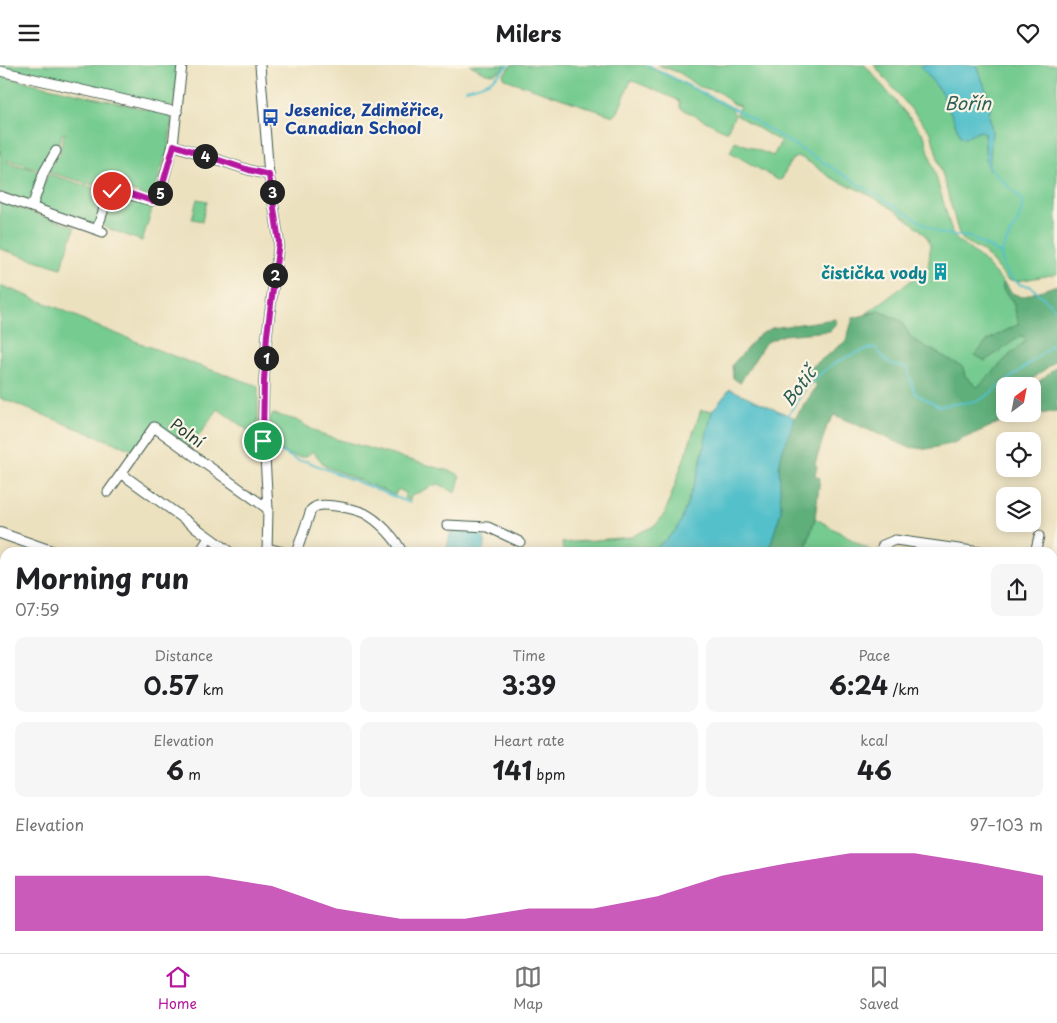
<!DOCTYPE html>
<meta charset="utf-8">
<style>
body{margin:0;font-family:"Playpen Sans",sans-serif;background:#f6f6f6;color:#202124;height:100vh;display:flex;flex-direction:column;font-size:19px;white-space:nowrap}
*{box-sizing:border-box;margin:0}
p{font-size:16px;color:#757577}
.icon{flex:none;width:28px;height:28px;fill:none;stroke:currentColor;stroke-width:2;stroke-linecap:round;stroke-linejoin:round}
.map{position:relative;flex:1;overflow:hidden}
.sheet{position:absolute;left:0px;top:482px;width:1058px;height:406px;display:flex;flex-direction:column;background:#fff;border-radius:15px 15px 0 0;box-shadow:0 2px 12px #0003}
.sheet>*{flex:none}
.needle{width:32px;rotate:32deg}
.tools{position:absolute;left:996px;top:312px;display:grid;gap:10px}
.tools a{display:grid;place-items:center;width:45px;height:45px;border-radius:10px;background:#fff;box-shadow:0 2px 12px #0003;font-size:25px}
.pin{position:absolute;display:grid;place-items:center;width:42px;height:42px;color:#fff;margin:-21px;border:2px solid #fff;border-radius:50%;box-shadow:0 1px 5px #0007}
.km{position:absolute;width:25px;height:25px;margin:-12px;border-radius:50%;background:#222;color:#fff;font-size:14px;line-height:25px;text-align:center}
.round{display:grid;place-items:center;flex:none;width:52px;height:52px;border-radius:10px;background:#f6f6f6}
.head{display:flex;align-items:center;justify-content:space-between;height:85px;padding:0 15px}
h1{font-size:28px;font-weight:700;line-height:38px}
.stats{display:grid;grid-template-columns:repeat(3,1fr);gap:8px;height:85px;padding:5px 15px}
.stats div{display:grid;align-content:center;border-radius:10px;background:#f6f6f6;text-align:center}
.stats b{font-size:25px;font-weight:700}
.stats small{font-size:14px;font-weight:400}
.stats p{font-size:14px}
.chart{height:140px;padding:10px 15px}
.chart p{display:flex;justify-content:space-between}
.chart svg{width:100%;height:90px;margin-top:5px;fill:#b5179e;opacity:.7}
header{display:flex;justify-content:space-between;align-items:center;height:65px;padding:0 15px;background:#fff;font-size:22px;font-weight:700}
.dock{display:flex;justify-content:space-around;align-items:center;height:70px;border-top:1px solid #e0e0e0;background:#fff;font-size:14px;color:#757577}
.dock a{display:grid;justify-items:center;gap:2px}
.dock .on{color:#b5179e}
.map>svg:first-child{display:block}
.green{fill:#74cb90;stroke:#4a8462}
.forest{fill:#5faf7a;stroke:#3f7657;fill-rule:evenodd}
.water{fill:#53c0ca;stroke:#397e7f}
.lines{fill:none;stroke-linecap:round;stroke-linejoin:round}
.stream{stroke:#53c0ca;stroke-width:2}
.minor-casing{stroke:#3e5649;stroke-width:11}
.major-casing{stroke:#3e5649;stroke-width:12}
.minor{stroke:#fff;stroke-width:9}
.major{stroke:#fff;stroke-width:10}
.route-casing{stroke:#fff;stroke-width:10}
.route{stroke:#b5179e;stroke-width:6}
.labels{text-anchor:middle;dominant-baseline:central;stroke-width:4.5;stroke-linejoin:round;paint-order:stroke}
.transit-label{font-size:16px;font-weight:bold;fill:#164399;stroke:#fcf5e5;text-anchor:start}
.culture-label{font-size:16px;font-weight:bold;fill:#0d838f;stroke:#fcf5e5;text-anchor:end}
.street-label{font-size:16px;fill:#1f3d34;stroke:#fcf5e5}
.water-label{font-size:18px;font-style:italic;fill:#2c5e5a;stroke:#fcf5e5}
</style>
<header><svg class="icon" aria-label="menu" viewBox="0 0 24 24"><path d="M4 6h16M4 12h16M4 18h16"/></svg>Milers<svg class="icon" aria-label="heart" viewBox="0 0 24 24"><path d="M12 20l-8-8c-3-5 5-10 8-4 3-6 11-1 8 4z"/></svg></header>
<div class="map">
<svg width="1057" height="888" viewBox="0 0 1057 888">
<rect width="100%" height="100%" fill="#fcf5e5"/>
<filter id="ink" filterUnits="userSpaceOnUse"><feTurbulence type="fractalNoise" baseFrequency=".02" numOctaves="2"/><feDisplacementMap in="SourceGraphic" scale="10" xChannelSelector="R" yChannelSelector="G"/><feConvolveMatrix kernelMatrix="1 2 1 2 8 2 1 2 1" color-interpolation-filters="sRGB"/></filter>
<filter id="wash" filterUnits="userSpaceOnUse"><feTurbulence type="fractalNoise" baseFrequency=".0096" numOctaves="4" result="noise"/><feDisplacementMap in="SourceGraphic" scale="20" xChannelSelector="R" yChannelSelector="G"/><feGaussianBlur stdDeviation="1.12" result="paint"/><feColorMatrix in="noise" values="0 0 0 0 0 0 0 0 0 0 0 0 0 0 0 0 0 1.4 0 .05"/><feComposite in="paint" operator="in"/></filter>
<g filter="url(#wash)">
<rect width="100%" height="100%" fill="#ece1bf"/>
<g class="green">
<polygon points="3,0 179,0 175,39 172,42 3,3"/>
<path d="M470,0H506C492,15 487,8 470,0Z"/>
<polygon points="511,0 596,0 599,2 603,0 646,0 731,43 735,50 727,66 725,66 680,43 680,36 631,15 618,47 613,51 505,14 503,10"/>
<path d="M658,0H865L924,70L952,167L956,174L981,193L1003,217V225L1013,237L1019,259L988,275L985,296L1022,270L1026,276C1007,290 995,307 977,322L965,311L963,302L912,274L901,256L880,246L866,249L928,203C929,195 932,181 928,174C916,156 877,133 857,124C849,120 840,118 832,113C825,109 803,91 797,92C789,94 785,108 782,114L778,115L730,87L735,76L773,91L781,77L736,50L740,41L733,39L719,27L697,21L680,8Z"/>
<polygon points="874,0 920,0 943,30 961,72 965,73 980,66 984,68 986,96 992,67 989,49 991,40 977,0 1057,0 1057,209 1018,216 1007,215 985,188 962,174 958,166 931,68"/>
<polygon points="1,11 158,47 168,50 172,53 168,87 165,92 152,133 115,120 110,121 108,124 48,107 56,91 60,89 60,83 65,68 63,68 58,80 51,84 42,105 8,95 7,97 41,107 29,138 0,128"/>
<polygon points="48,109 107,127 96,158 91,159 38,141 37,139"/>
<polygon points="115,130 153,141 142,176 104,162 103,159"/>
<polygon points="197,134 207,136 202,156 192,154"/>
<polygon points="0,137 75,162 61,203 0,184"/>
<polygon points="0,220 63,245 94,260 194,299 256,320 258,322 258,362 256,366 250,367 218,344 190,383 157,362 135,386 0,333"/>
<polygon points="701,345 712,346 698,408 681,456 676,465 652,487 563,487 562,478 630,472 656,460 665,448"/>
<path d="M274,349L296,355L322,370L456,408L460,411L456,428L439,419L435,420L411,431L410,436L404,433L406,428L398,424L395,430L325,401L313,386C310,388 308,391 303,392C293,393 275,384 271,376L270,353L272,350Z"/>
<polygon points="815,453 873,487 873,488 805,488"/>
</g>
<g class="forest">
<path d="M1003,217L1012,228L1022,232L1057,220V295L1030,316L1034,321L1057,301V346L1005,355L951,379L927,384L908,382L834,350L827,361L815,399L817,401L815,411L820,413L815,453L804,487L768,488L781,446L779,401L782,387L795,353L817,321L805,307L846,276L853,253L880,246L901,256L912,274L963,302L965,311L977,322C995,307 1007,290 1026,276L1022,270L985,296L975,290L988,275L1019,259L1013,237L1003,224ZM1005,321H1032V349H1005Z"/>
<polygon points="835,254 837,258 830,266 783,270 765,278 740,318 733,313 732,300 759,270 772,263"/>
<polygon points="602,884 655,884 659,888 611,888"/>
</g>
<g class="water">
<polygon points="920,0 977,0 991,40 989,49 992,67 989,105 986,96 984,68 980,66 965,73 961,72 943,30"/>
<polygon points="730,324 795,353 782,387 779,401 781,446 768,487 652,487 676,465 681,456 698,408 712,346"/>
<path d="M465,465C479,468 491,470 482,487L446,488L450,469L454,466Z"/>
</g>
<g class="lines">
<g class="stream">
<polyline points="648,0 740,47 939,168 970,172 1001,189"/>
<path d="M466,24C488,19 493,16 508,0"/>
<polyline points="988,99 993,106 1023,136 1019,154 1011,167 1001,189 1003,200 1009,211 1021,220 1030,221 1057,245"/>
<path d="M788,351C808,313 833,293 875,282C886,297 889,301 908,302L909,312L916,329L939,341L978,336L988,330L1046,286L1057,273"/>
<polyline points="272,382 299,396 306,396 410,438"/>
<polyline points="0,755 5,757"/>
<polyline points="105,884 105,888"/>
<polyline points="663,884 673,888"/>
</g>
</g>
</g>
<g filter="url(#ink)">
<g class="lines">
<defs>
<g id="minor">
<polyline points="260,0 269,110 279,177 267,270 264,315 263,356 268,444 267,488"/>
<polyline points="0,6 177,47"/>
<polyline points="173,80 249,105 269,110"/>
<polyline points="0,131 103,167"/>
<polyline points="32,142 44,107 56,86"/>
<polyline points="97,164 109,129 113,125 152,136 159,133 173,80 182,0"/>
<polyline points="122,409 231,488"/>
<polyline points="108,427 154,362 268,444"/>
<polyline points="447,460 488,462 520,477"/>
<polyline points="267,483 287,488"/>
<polyline points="199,488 209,473"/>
<path d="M296,488L311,445C312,444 316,441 317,441C327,438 355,444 364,448C378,455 397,474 402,488"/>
<polyline points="879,488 883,480 895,475 987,488"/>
<polyline points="1035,488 1039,471"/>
<polyline points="1052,584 1057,568"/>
<polyline points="110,884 111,888"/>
<polyline points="397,884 398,888"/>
<polyline points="475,884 479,888"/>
<polyline points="551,884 564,888"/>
<polyline points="781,884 790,888"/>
<polyline points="83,888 85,884"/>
<polyline points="837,888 839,884"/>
</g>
<g id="major">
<polyline points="0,468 57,488"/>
<polyline points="1052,591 1057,591"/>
</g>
</defs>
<use href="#minor" class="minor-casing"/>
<use href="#major" class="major-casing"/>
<use href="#minor" class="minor"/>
<use href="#major" class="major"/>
</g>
</g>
<g class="lines" filter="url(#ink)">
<defs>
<polyline id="route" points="112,126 116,124 152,136 157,135 159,132 174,80 249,105 269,110 279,177 267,270 264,316 263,376"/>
</defs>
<use href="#route" class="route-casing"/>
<use href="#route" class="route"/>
</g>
<defs>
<symbol id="bus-bare" viewBox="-9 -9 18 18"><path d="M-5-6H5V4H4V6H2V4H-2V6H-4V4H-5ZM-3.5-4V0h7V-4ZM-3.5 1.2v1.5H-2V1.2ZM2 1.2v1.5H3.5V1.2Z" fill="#1a4fb4" stroke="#fcf5e5" stroke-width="2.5" paint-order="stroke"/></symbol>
<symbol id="building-bare" viewBox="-9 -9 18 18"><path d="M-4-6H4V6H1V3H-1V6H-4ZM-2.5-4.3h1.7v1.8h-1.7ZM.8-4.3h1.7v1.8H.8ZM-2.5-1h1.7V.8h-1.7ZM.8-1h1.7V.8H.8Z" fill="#0f9aa8" stroke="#fcf5e5" stroke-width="2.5" paint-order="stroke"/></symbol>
</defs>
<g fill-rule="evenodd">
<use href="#bus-bare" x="258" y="40" width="25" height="25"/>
<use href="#building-bare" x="928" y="194" width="25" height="25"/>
</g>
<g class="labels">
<g class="transit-label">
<text x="285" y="44">Jesenice, Zdiměřice,<tspan x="285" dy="18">Canadian School</tspan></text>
</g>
<g class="culture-label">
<text x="927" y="207">čistička vody</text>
</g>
<g class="street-label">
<text transform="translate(188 367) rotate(36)">Polní</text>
</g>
<g class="water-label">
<text x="968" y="37">Bořín</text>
<text transform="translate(798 321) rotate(-53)">Botič</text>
</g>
</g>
</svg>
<div class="tools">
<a><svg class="needle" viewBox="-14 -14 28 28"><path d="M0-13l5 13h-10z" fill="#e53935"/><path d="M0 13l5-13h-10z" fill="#757577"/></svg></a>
<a><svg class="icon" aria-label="locate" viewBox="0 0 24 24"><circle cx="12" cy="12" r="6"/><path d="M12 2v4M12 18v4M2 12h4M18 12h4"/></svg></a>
<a><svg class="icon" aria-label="layers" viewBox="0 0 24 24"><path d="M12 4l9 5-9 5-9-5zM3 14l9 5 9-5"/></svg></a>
</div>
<div class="pin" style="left:263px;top:376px;background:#1e9e55"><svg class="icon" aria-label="arrive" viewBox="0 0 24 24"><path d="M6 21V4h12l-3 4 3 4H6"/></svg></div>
<div class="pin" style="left:112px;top:126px;background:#d93025"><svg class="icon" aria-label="check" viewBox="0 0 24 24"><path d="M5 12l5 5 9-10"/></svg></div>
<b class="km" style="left:266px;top:293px">1</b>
<b class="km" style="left:275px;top:210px">2</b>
<b class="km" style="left:272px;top:127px">3</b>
<b class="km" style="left:205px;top:91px">4</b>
<b class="km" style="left:160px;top:128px">5</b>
<section class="sheet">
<div class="head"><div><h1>Morning run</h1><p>07:59</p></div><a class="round"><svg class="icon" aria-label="share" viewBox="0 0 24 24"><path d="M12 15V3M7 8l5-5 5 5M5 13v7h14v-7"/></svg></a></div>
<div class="stats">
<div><p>Distance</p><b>0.57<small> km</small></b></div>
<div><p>Time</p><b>3:39</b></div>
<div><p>Pace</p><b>6:24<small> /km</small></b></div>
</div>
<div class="stats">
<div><p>Elevation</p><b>6<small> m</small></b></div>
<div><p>Heart rate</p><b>141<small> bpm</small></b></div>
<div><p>kcal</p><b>46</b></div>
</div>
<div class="chart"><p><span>Elevation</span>97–103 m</p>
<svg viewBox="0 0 160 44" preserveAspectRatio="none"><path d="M0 44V17L10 17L20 17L30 17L40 22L50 33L60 38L70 38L80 33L90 33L100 27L110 17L120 11L130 6L140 6L150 11L160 17V44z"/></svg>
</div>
</section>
</div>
<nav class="dock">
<a class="on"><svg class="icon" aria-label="home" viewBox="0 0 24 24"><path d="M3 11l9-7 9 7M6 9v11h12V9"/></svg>Home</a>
<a><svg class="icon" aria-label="map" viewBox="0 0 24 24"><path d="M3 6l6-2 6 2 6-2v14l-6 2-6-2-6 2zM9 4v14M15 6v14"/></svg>Map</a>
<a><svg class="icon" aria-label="saved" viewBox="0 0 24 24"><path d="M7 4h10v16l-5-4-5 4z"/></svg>Saved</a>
</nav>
